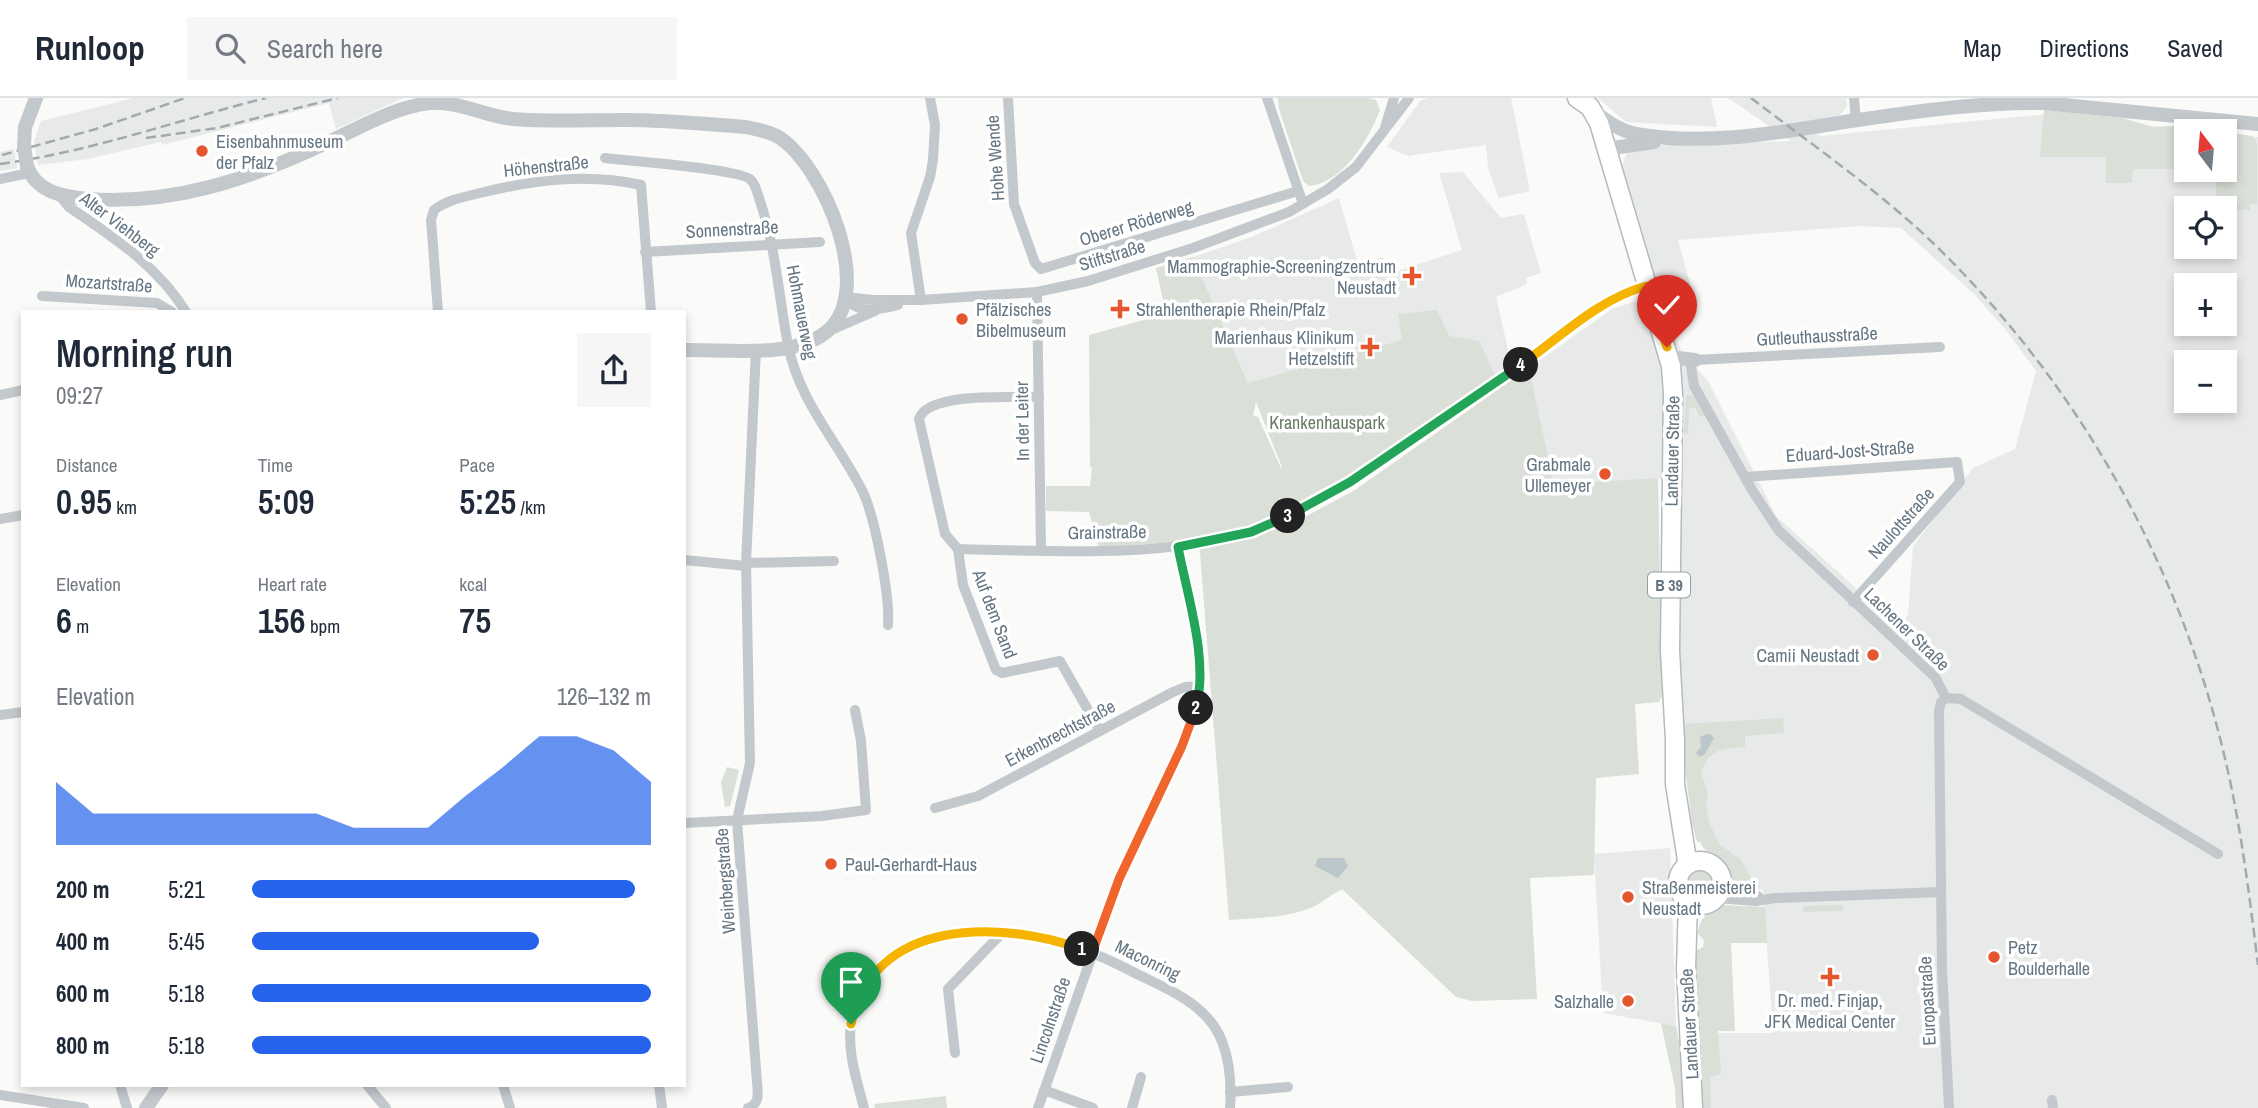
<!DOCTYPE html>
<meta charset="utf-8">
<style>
body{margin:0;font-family:"Archivo Narrow",sans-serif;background:#f6f6f7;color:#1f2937;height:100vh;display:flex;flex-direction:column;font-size:26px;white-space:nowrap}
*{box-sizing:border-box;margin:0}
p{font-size:23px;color:#747a83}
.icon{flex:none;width:38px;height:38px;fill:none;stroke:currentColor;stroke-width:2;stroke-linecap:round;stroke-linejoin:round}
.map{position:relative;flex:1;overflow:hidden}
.sheet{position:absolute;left:21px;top:212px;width:665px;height:777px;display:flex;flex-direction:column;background:#fff;border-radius:0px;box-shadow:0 4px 10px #0003}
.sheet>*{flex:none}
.needle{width:46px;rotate:344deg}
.controls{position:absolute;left:2174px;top:21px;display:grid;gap:14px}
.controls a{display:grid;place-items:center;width:63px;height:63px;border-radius:0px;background:#fff;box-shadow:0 4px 10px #0003;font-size:35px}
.pin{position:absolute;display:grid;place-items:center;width:60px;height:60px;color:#fff;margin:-72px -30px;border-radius:50% 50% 50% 0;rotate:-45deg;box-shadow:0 0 7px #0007}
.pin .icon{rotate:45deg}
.km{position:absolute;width:35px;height:35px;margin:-18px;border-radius:50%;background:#222;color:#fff;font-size:19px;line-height:35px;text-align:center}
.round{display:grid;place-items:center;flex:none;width:74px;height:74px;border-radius:0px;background:#f6f6f7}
.overview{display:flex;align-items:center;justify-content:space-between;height:119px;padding:0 35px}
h1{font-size:38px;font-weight:600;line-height:52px}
.metrics{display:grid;grid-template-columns:repeat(3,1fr);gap:10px;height:119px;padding:7px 35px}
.metrics div{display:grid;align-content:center}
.metrics b{font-size:35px;font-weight:600}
.metrics small{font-size:19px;font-weight:400}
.metrics p{font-size:19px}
.chart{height:196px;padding:14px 35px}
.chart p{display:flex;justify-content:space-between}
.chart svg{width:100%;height:126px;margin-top:7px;fill:#2563eb;opacity:.7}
ul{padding:0 35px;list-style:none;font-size:23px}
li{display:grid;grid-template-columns:112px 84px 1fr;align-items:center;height:52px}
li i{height:18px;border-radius:9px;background:#2563eb}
header{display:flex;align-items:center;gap:42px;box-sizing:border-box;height:98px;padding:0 35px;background:#fff;border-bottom:2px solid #e0e1e3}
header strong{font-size:33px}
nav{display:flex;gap:38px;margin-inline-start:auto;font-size:24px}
.search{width:490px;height:63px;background:#f6f6f7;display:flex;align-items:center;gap:18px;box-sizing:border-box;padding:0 24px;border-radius:0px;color:#747a83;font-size:26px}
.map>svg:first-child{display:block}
.built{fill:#e8e9e9;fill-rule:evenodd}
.green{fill:#dadfd7;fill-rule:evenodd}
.water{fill:#bbc7cb}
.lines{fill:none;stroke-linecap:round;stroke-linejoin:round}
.primary-casing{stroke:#b5babe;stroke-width:21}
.minor{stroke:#c3c8cc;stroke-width:10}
.tertiary{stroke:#c3c8cc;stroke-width:14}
.primary{stroke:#fff;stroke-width:18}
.rail{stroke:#a2aab0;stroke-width:2.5;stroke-dasharray:10 5;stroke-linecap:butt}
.tertiary-bridge{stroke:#c3c8cc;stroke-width:14}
.split-1-casing{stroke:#fff;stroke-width:14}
.split-2-casing{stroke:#fff;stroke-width:14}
.split-3-casing{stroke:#fff;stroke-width:14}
.split-4-casing{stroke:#fff;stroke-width:14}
.split-5-casing{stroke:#fff;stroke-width:14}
.split-1{stroke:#f5b400;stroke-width:9}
.split-2{stroke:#f0652b;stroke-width:9}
.split-3{stroke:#22a559;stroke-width:9}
.split-4{stroke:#22a559;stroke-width:9}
.split-5{stroke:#f5b400;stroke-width:9}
.poi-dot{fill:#e4572e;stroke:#fff;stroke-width:2.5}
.labels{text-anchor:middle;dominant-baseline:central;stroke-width:7;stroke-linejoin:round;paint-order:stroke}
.shield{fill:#fff;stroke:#939fa8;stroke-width:2}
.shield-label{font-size:16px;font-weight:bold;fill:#657683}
.poi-label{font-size:18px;fill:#657683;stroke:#fff;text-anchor:start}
.street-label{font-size:18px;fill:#657683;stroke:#fff}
.park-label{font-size:18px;fill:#687a64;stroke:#fff}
</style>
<header>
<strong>Runloop</strong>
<div class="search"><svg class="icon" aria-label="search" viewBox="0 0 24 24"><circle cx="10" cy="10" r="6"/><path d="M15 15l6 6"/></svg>Search here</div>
<nav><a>Map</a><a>Directions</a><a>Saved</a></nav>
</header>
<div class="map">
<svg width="2258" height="1010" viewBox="0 0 2258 1010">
<rect width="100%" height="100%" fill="#fafaf8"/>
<g class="built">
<polygon points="134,0 403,0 336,31 329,5 162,47 161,44 88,61 38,67 34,43 41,23"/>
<polygon points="1428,0 1511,0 1530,93 1499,100 1488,70 1486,47 1408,58 1387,49 1420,3"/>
<polygon points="1598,0 1711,0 1717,29 1626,24"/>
<path d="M1728,0H1846L1847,8L1840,17L1804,26L1821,38L2047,16L2186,37V72H2224V38L2258,39V1010H1709L1704,935H1773L1763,792L1744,789L1729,778L1717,759L1682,628L1678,491L1680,393L1658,380L1554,386L1529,270L1612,211L1660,195L1622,68L1626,57L1633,51L1640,48L1791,43ZM2186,110H2224V149H2186ZM1859,128L1901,130L1974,196L2005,231L2036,273L2015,351L1973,370L1913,448L1908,517L1899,529L1776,418L1708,283L1682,254L1663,213L1695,204L1678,142ZM2186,187H2224V226H2186ZM2186,264H2224V303H2186Z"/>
<polygon points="14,51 17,70 0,73 0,54"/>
<polygon points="1463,74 1501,120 1524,116 1541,175 1526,180 1527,186 1496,199 1512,269 1477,290 1348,380 1256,303 1193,159 1252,139 1339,100 1358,166 1383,159 1388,176 1462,152 1439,75"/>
<polygon points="1670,750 1676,928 1603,915 1594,756"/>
</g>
<g class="green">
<path d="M1278,0H1368L1376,2L1380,12C1368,42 1344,84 1309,88L1303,83L1279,11Z"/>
<polygon points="2044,12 2122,20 2154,29 2184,27 2252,38 2257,45 2257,106 2250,106 2250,112 2216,110 2216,84 2188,84 2188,72 2224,72 2224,33 2186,33 2186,71 2133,71 2132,85 2106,85 2106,59 2040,59"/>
<path d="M1193,159L1248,285L1402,242L1398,216L1437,212L1449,238L1479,243L1496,279L1348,380L1297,407L1301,421L1355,392L1529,270L1554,386L1658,380L1662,598L1659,604L1635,606L1639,676L1596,680L1594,777L1530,780L1537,901L1472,903L1456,899L1342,791C1332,796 1323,804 1313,809C1287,820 1257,820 1229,822L1199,442L1099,450L1089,414L1046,413V388H1090L1092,369H1090L1089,237L1166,216L1156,170ZM1256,304L1282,369L1281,370L1258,319L1253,317Z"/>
<polygon points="1690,297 1694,299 1704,317 1700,319 1695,309 1689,311 1688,336 1684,336 1686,298"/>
<path d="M1783,620L1784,635L1745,638V649C1721,651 1710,650 1701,675L1708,695L1706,708L1709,724L1719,746L1741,762L1752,782L1760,787L1759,792C1723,787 1740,782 1720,763C1712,756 1705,754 1700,744H1697L1692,726L1680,629L1685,626Z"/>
<polygon points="727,669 739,672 730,708 725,709 721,684"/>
<circle cx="1701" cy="785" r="17"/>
<path d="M1723,807L1765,809L1767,845H1731L1735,933H1718L1721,976L1710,979L1711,1010H1703L1694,854L1703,849L1704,842L1698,836C1699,819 1709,814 1723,807Z"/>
<polygon points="1843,807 1843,813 1803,814 1803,808"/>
<polygon points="1661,925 1676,928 1679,944 1684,1010 1676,1010 1675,990"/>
<polygon points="946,998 947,1010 875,1010 874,1006"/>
</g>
<g class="water">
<polygon points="1706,636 1710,636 1714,640 1705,656 1700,659 1696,655 1701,649 1700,639"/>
<polygon points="1318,760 1344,760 1348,768 1338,780 1315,768"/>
</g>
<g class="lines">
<defs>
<g id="primary">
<polyline points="1577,0 1590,9 1599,25 1671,268 1673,295 1670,553 1675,642 1675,686 1687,762 1686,767"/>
<circle cx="1700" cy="785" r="22"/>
<polyline points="1688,804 1686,871 1693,1010"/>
</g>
</defs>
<use href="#primary" class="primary-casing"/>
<g class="minor">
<polyline points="1008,0 1014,106 1035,165 1041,171 1298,93"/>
<polyline points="1267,0 1301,100"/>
<polyline points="1854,0 1856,23"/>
<polyline points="1385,30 1394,0"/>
<path d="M605,60C627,63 742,71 751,82C757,88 758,99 761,106C776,152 779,200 788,247C799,303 837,343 862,392C875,418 890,498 888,527"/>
<polyline points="0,81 29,75"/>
<path d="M60,98L69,109C113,139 157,167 186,214"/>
<polyline points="645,154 820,144"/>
<polyline points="1037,194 1041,452"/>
<polyline points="42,198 157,205 172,214"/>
<polyline points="845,199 874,202 921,202 1037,194 1088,183 1193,150 1289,114 1328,91 1356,69 1409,0"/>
<path d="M845,199C858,217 879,212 898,207"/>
<polyline points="921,202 911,135 930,79 933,62 935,27 930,0"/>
<path d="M438,214L431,122L434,112C446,102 464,99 480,95C533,82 587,75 641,87L651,214"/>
<polyline points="829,233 875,213"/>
<polyline points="1940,249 1695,262 1691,268 1694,288 1752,392 1779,433 1935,579 1946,600"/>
<polyline points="0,297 23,292"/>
<polyline points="1745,379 1957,364 1960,384 1853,504"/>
<polyline points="0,421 23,417"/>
<path d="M958,451C1054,453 1154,460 1248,435C1300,421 1356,379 1401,349C1471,302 1540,253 1610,203L1629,193L1646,188"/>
<polyline points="958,451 963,487 996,572 1002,575 1060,563 1100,633"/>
<path d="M958,451L945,436L919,321C928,293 1014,300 1039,299"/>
<polyline points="684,462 746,468"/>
<polyline points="746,465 834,463"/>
<polyline points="1946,600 1941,604 1939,613 1942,871 1949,1010"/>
<polyline points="1946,600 1961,601 2218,756"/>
<polyline points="0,617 23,614"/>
<polyline points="935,710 978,698 1173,594 1185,589 1201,588"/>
<polyline points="684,725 822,718 866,712 861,643 855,612"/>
<polyline points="1722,786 1738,793 1758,798"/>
<polyline points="1716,800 1756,803 1775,800 1941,794"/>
<polyline points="955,955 948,891 1002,835"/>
<polyline points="120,987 127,1010"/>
<polyline points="367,987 386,1010"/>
<polyline points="503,987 510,1010"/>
<polyline points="659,987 662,1010"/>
<polyline points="1044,992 1093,1010"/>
<polyline points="1230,994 1288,989"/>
<polyline points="0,997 84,1010"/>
<polyline points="2052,1002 2053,1010"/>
<path d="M748,1010C760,1006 758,995 757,984L737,722L750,665L746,465L756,252"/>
<path d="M864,1010C857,983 847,954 851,926C865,820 999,825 1076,849C1096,856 1116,865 1135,875C1163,889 1195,901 1214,928C1229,950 1232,983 1230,1010"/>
<polyline points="1038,1010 1119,781 1188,633 1201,588 1200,562 1178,449"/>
<polyline points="1132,1010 1141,979"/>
</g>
<g class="tertiary">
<path d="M1594,14C1607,23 1620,33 1636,36C1710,49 1786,33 1858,22C1919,13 1982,4 2043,5L2258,26"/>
<polyline points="24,48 25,29 36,0"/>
<polyline points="1606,51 1654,44"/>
<path d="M27,68C36,94 63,99 88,101C172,107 247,82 322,47C356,32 393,9 430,5C459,3 485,18 513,21C550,24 587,22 624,22C665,22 706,26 746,29C756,31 767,33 777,38C824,66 878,196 825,235C791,261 726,251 684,252"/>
<polyline points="1669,259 1695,262"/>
<polyline points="146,1010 162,987"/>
</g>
<use href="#primary" class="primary"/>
<g class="rail">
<path d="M1751,0C1812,47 1878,92 1933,145C2074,281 2175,458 2222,648C2240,720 2249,794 2258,867"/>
<polyline points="146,40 217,30 338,0"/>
<polyline points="2,57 96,31 185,0"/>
<path d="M0,66C90,54 178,22 266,0"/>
</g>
<polyline class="tertiary-bridge" points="24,48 27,68"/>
</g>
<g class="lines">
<defs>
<path id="split-1" d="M851,926C874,819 999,822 1082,851"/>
<polyline id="split-2" points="1082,851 1092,855 1119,781 1182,648 1196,610"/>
<path id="split-3" d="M1196,610C1209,562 1187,497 1178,449L1251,434L1288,418"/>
<polyline id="split-4" points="1288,418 1350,384 1521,267"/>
<path id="split-5" d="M1521,267C1560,239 1599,201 1646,188L1667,249"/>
</defs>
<use href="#split-1" class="split-1-casing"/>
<use href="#split-2" class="split-2-casing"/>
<use href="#split-3" class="split-3-casing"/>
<use href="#split-4" class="split-4-casing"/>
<use href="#split-5" class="split-5-casing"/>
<use href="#split-1" class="split-1"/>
<use href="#split-2" class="split-2"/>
<use href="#split-3" class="split-3"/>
<use href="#split-4" class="split-4"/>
<use href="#split-5" class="split-5"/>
</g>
<g class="poi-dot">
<circle cx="202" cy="53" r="7"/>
<path d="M1408.5 167.5h7v7h7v7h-7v7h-7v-7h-7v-7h7z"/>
<path d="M1116.5 200.5h7v7h7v7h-7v7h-7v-7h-7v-7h7z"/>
<circle cx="962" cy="221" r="7"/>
<path d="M1366.5 238.5h7v7h7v7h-7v7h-7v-7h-7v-7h7z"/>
<circle cx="1605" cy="376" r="7"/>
<circle cx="1873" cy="557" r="7"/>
<circle cx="831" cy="766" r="7"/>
<circle cx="1628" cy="799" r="7"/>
<circle cx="1994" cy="859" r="7"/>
<path d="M1826.5 868.5h7v7h7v7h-7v7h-7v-7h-7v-7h7z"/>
<circle cx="1628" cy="903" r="7"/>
</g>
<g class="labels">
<rect class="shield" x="1648" y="474.5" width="42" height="25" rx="5"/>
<g class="shield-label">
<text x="1669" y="487">B 39</text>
</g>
<g class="poi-label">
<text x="216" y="43">Eisenbahnmuseum<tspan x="216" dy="21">der Pfalz</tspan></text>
<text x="1396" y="168" text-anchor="end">Mammographie-Screeningzentrum<tspan x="1396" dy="21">Neustadt</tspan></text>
<text x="976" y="211">Pfälzisches<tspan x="976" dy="21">Bibelmuseum</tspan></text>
<text x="1136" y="211">Strahlentherapie Rhein/Pfalz</text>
<text x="1354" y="239" text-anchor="end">Marienhaus Klinikum<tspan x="1354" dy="21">Hetzelstift</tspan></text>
<text x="1591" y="366" text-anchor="end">Grabmale<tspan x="1591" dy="21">Ullemeyer</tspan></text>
<text x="1859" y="557" text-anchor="end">Camii Neustadt</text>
<text x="845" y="766">Paul-Gerhardt-Haus</text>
<text x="1642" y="789">Straßenmeisterei<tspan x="1642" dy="21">Neustadt</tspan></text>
<text x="2008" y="849">Petz<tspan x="2008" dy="21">Boulderhalle</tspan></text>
<text x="1830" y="902" text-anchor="middle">Dr. med. Finjap,<tspan x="1830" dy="21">JFK Medical Center</tspan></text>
<text x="1614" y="903" text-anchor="end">Salzhalle</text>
</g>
<g class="street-label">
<text transform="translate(995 60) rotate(-94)">Hohe Wende</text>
<text transform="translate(546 68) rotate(-6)">Höhenstraße</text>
<text transform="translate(1136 125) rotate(-17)">Oberer Röderweg</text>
<text transform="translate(120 126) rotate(37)">Alter Viehberg</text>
<text transform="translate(732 131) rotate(-3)">Sonnenstraße</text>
<text transform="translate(1112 157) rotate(-17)">Stiftstraße</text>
<text transform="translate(109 185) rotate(4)">Mozartstraße</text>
<text transform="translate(802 214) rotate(79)">Hohmauerweg</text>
<text transform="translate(1817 238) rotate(-3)">Gutleuthausstraße</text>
<text transform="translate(1022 323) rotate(-91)">In der Leiter</text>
<text transform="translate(1672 353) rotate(-89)">Landauer Straße</text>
<text transform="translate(1850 353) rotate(-4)">Eduard-Jost-Straße</text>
<text transform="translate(1901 425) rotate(-48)">Naulottstraße</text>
<text transform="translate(1107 434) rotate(-1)">Grainstraße</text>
<text transform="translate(995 516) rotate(69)">Auf dem Sand</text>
<text transform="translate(1907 531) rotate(44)">Lachener Straße</text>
<text transform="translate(1060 635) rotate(-28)">Erkenbrechtstraße</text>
<text transform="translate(725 783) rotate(-94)">Weinbergstraße</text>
<text transform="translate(1148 862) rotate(26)">Maconring</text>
<text transform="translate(1927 903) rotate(-93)">Europastraße</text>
<text transform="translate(1050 922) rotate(-71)">Lincolnstraße</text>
<text transform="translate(1689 926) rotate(-93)">Landauer Straße</text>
</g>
<g class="park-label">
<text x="1327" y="324">Krankenhauspark</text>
</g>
</g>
</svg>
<div class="controls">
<a><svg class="needle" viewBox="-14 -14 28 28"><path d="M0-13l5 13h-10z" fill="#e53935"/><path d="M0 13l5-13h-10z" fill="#747a83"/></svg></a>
<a><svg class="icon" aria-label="locate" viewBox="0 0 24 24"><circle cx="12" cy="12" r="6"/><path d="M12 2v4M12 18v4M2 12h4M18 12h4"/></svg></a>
<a>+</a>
<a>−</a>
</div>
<div class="pin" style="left:851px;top:926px;background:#1e9e55"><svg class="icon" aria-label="arrive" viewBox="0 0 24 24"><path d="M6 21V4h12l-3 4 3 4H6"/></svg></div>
<div class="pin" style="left:1667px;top:249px;background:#d93025"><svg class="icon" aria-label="check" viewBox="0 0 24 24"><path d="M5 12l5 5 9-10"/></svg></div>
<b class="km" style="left:1082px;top:851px">1</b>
<b class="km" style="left:1196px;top:610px">2</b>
<b class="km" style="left:1288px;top:418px">3</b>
<b class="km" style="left:1521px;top:267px">4</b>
<section class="sheet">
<div class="overview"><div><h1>Morning run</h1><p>09:27</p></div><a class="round"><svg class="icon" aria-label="share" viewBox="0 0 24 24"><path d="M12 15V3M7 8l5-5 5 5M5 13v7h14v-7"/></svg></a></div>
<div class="metrics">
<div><p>Distance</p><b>0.95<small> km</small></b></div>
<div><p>Time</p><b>5:09</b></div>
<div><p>Pace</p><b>5:25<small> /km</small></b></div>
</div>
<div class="metrics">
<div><p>Elevation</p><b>6<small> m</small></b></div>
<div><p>Heart rate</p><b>156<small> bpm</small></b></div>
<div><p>kcal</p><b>75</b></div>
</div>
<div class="chart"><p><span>Elevation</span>126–132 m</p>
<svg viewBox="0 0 160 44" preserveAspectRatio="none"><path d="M0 44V22L10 33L20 33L30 33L40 33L50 33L60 33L70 33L80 38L90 38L100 38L110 27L120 17L130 6L140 6L150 11L160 22V44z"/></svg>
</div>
<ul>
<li><b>200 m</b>5:21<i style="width:96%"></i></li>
<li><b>400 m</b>5:45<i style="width:72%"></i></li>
<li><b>600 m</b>5:18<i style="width:100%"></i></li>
<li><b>800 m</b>5:18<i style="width:100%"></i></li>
</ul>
</section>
</div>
